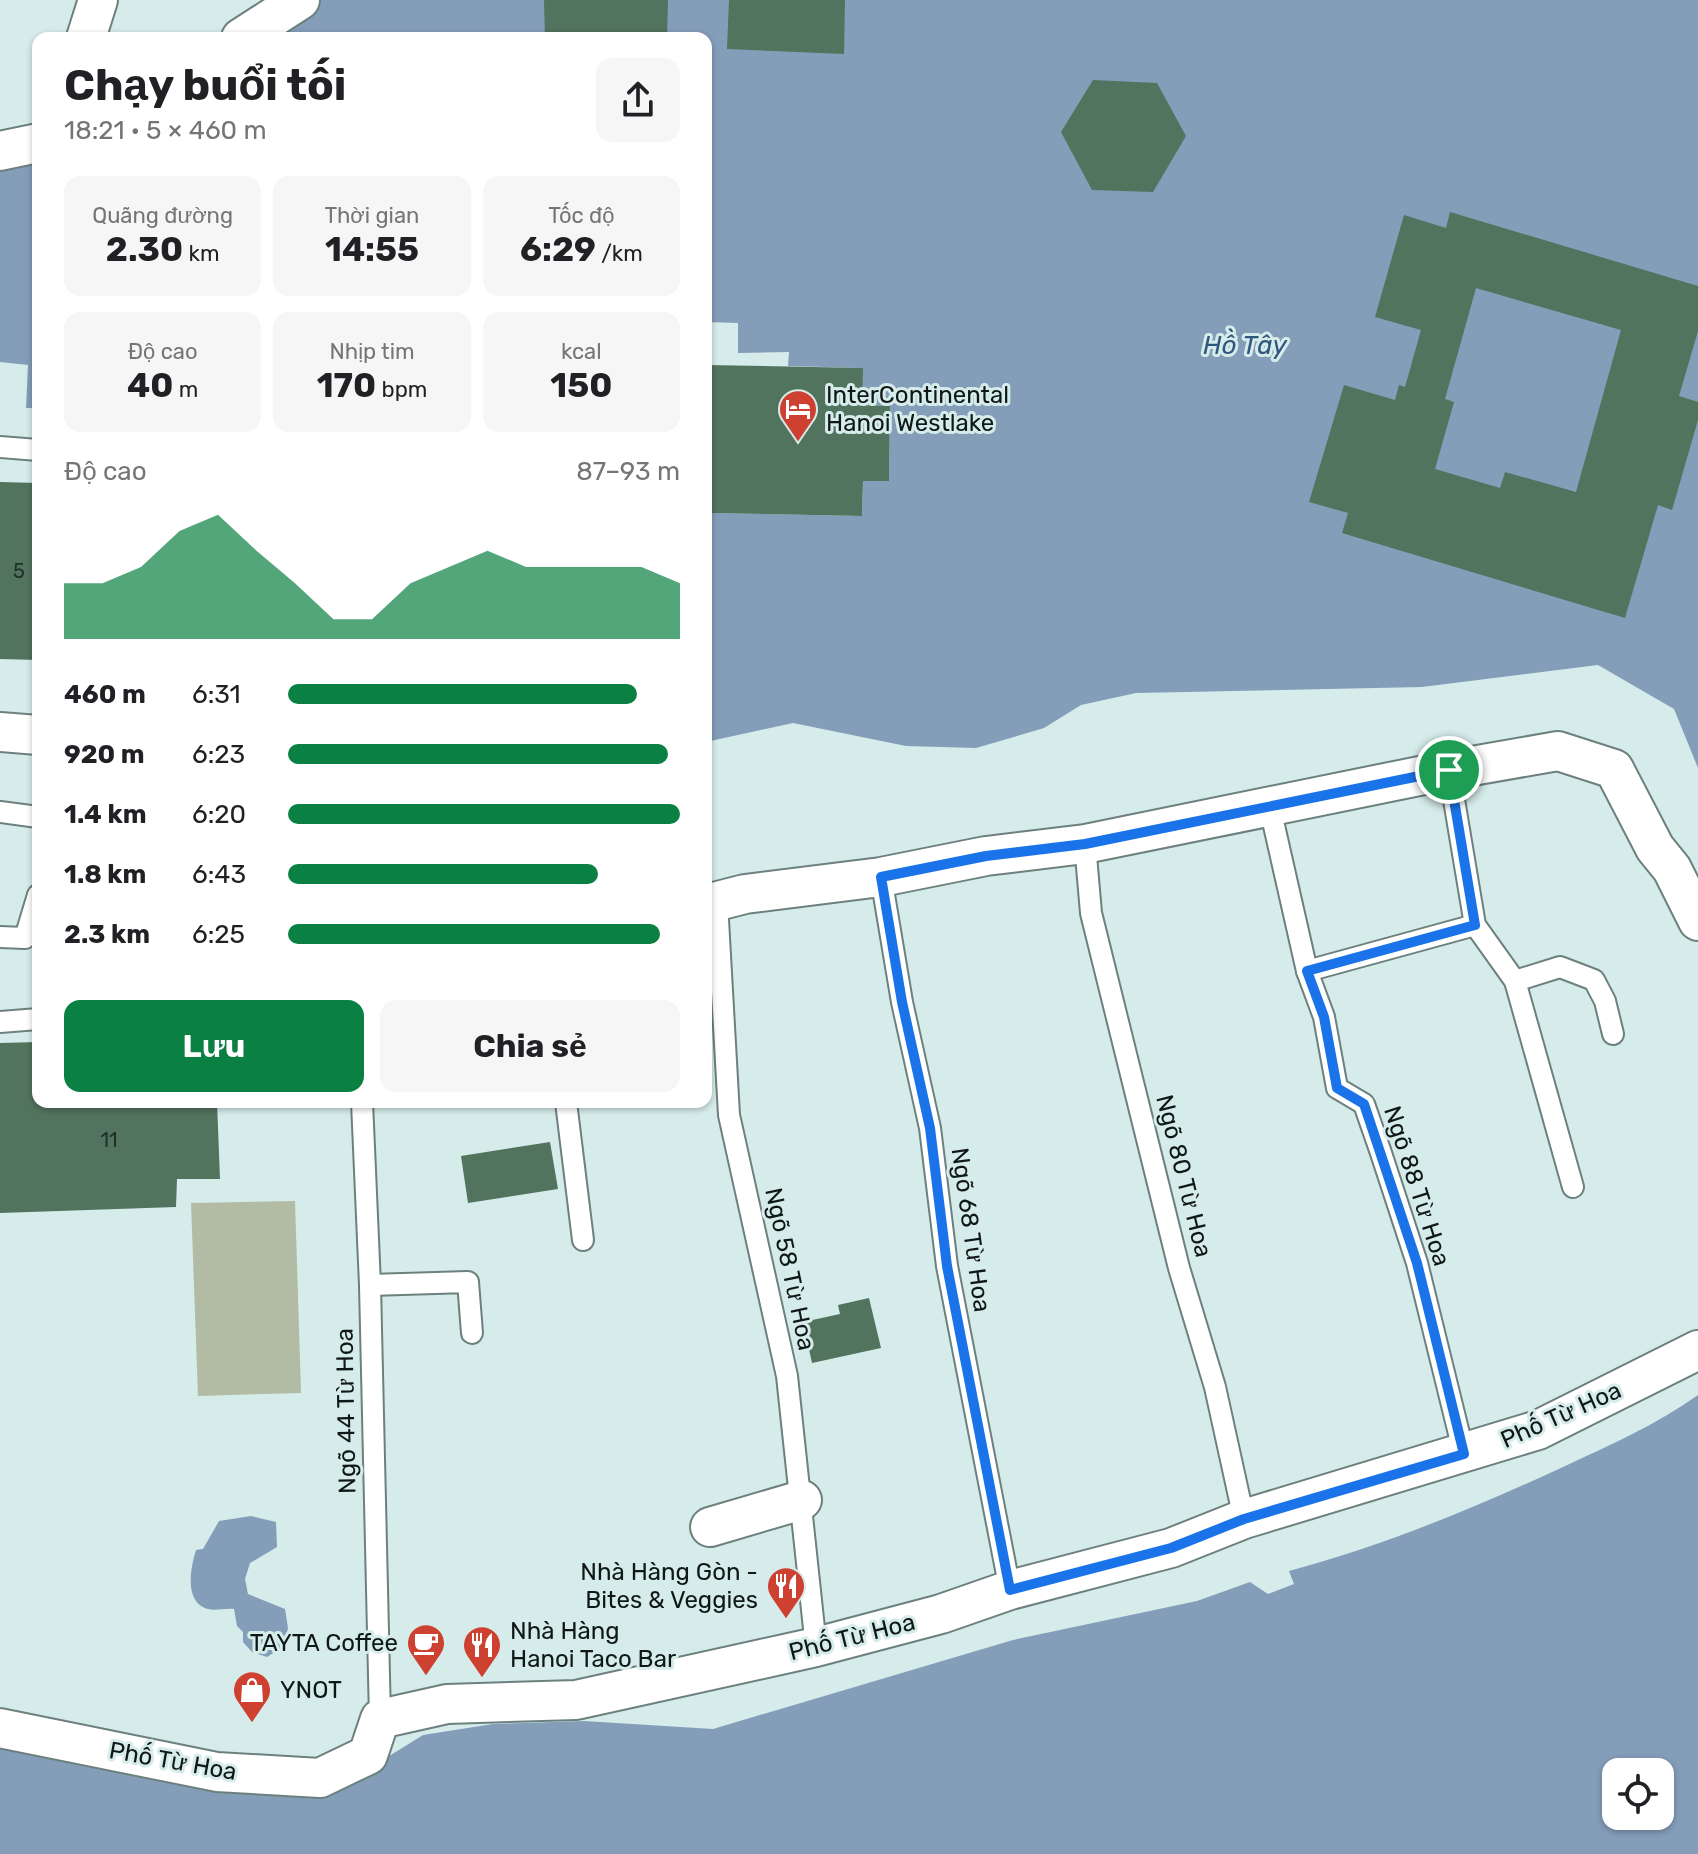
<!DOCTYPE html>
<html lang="vi">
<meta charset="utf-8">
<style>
body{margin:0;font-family:Rubik,sans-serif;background:#f6f6f6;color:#202124;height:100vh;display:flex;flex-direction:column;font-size:30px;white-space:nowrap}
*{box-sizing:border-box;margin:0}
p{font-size:26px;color:#757577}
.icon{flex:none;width:44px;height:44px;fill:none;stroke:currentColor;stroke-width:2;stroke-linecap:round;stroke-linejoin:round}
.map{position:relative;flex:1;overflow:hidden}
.drawer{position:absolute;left:32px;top:32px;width:680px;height:1076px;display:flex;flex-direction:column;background:#fff;border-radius:16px;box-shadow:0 2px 6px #0004}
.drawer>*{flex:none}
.buttons{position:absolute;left:1602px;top:1758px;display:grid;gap:16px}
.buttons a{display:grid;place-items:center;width:72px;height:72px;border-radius:16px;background:#fff;box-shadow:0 2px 6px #0004;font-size:40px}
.pin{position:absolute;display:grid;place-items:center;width:68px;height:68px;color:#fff;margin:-34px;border:4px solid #fff;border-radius:50%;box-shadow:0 2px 8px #0007}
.round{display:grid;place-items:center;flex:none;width:84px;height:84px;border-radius:16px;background:#f6f6f6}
.summary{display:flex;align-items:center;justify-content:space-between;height:136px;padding:0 32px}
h1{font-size:44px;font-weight:700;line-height:60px}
.stats{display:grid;grid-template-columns:repeat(3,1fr);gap:12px;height:136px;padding:8px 32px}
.stats div{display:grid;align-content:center;border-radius:16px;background:#f6f6f6;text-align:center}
.stats b{font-size:34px;font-weight:700}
.stats small{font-size:22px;font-weight:400}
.stats p{font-size:22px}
.chart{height:224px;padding:16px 32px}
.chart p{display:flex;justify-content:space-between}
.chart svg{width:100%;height:144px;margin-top:8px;fill:#0b8043;opacity:.7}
.primary-button{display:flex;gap:16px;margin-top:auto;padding:16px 32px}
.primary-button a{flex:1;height:92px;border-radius:16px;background:#0b8043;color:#fff;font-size:32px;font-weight:700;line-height:92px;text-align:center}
.primary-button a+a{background:#f6f6f6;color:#202124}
ul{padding:0 32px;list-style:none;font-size:26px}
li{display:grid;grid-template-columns:128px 96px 1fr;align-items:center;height:60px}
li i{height:20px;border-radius:10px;background:#0b8043}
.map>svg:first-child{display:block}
.green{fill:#b2bca4}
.water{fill:#849db9;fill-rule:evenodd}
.building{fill:#52735e;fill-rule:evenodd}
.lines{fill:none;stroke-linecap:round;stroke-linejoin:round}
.service-casing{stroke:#6c807e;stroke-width:24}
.minor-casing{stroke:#6c807e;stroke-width:42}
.service{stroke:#fff;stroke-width:20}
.minor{stroke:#fff;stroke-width:38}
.route-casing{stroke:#fff;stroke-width:16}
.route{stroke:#1a73e8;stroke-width:10}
.labels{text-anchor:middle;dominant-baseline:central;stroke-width:6;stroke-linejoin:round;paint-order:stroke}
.number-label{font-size:20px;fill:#202f29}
.poi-label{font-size:24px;fill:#101817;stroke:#d6ecea;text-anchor:start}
.street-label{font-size:24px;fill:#101817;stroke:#d6ecea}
.water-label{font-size:26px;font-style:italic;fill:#30567e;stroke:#d6ecea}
</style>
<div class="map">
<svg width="1698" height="1854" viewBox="0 0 1698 1854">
<rect width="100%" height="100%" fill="#d6ecea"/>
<polygon class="green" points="295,1201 301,1393 198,1396 191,1203"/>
<g class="water">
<polygon points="309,0 1698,0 1698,768 1674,709 1598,665 1422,687 1136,693 1081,705 1044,728 976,748 906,746 793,723 706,742 706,513 862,516 863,481 889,481 890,406 862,405 862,368 788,366 789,352 738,353 738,323 706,322 706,38 267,38"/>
<polygon points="38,151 38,408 26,408 28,365 0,362 0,157"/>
<path d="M1698,1395V1854H0V1745L357,1776L423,1735L493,1724L584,1721L713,1729L1013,1640L1197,1601L1250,1582L1268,1594L1294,1584L1289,1571C1383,1546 1474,1508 1563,1467C1610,1445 1656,1425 1698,1395ZM1616,1772H1660V1816H1616Z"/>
<path d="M251,1516L276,1522L277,1547L250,1563L245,1579L248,1594L285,1609L288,1628L284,1646L267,1657L252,1652L243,1642V1632L237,1626L234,1609C226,1608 215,1611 208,1609C183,1602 191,1566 196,1550L203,1549L219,1521Z"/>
</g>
<g class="building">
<polygon points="544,0 668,0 667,38 545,38"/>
<polygon points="729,0 845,0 844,54 727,49"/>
<polygon points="1093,80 1157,83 1186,136 1153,192 1092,190 1061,132"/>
<path d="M1450,212L1698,286V331L1679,396L1698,402V420L1672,510L1658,505L1625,618L1342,533L1348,513L1309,502L1344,385L1395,400L1399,385L1405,387L1421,330L1375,317L1404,215L1446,228ZM1476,288L1621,330L1576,492L1505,472L1500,488L1435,469L1454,402L1445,399Z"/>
<polygon points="706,365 863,368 862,405 890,406 889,481 863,481 862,516 706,513"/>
<polygon points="0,482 38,483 38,660 0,659"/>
<polygon points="38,1042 38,1102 217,1102 220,1179 177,1179 176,1207 0,1213 0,1043"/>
<polygon points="550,1142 558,1189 468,1203 461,1156"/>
<polygon points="869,1298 881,1348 812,1363 803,1322 840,1314 838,1305"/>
</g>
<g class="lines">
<defs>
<g id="service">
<polyline points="0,447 38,450"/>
<polyline points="1449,770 1475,925 1515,981 1573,1187"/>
<polyline points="1270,808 1307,971 1324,1017 1337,1088 1364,1104 1381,1153 1417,1263 1464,1454"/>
<polyline points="0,812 38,817"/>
<polyline points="1085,844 1091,913 1179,1268 1215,1387 1244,1519"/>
<polyline points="881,877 902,1002 930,1128 947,1266 1010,1590"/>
<polyline points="717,902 729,1115 787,1376 816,1647"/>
<polyline points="0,937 25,938 38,895"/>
<polyline points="1307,971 1475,925"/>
<polyline points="1515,981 1560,967 1594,980 1605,1001 1613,1034"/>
<polyline points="0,1022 38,1019"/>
<polyline points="362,1102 370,1285 380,1719"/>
<polyline points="566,1102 583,1240"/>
<polyline points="370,1285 468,1282 472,1333"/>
</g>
<g id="minor">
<polyline points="86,38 98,0"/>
<polyline points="241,38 300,0"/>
<polyline points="0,151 38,143"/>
<polyline points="0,732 38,735"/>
<polyline points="706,904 745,894 881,877 986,856 1085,844 1449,770 1558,751 1614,769 1655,848 1672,869 1698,921"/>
<polyline points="710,1527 802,1500"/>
<polyline points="0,1728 217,1772 320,1778 368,1755 380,1719 447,1704 576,1700 816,1647 941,1614 1010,1590 1171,1548 1244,1519 1538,1430 1698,1350"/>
</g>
</defs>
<use href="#service" class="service-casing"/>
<use href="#minor" class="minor-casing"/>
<use href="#service" class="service"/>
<use href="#minor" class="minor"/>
</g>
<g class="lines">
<defs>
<polygon id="route" points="1449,770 1475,925 1307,971 1324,1017 1337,1088 1364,1104 1417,1263 1464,1454 1244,1519 1171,1548 1010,1590 947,1266 930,1128 902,1002 881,877 986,856 1085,844"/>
</defs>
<use href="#route" class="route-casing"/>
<use href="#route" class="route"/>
</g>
<defs>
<symbol id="hotel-pin" viewBox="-11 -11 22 30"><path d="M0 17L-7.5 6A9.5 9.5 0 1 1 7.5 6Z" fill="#ce4131" stroke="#d6ecea"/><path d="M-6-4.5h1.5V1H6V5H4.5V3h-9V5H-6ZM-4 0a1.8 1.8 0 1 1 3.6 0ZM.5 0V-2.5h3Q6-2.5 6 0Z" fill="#fff"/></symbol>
<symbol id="restaurant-pin" viewBox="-11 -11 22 30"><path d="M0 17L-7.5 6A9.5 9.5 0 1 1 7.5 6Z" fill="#ce4131" stroke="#d6ecea"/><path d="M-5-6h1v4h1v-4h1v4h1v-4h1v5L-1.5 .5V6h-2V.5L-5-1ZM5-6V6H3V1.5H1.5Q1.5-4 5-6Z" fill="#fff"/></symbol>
<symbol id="cafe-pin" viewBox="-11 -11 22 30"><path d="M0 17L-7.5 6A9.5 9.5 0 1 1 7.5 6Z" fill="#ce4131" stroke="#d6ecea"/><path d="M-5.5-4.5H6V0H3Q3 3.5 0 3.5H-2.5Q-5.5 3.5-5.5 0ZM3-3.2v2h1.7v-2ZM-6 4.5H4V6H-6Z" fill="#fff"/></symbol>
<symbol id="shop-pin" viewBox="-11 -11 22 30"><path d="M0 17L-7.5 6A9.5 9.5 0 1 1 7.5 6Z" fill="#ce4131" stroke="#d6ecea"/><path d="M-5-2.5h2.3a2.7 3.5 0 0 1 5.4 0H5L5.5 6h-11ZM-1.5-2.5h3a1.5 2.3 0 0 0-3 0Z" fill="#fff"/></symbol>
</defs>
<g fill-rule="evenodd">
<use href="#hotel-pin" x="776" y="387" width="44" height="60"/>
<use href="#restaurant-pin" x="764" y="1564" width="44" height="60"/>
<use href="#cafe-pin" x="404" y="1621" width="44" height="60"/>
<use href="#restaurant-pin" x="460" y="1623" width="44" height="60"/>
<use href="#shop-pin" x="230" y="1668" width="44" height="60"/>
</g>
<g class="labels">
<g class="number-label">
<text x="19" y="571">5</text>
<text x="109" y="1140">11</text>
</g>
<g class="poi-label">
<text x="826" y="395">InterContinental<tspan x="826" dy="28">Hanoi Westlake</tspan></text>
<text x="758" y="1572" text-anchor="end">Nhà Hàng Gòn -<tspan x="758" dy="28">Bites &amp; Veggies</tspan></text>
<text x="510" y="1631">Nhà Hàng<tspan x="510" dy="28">Hanoi Taco Bar</tspan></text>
<text x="398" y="1643" text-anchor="end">TAYTA Coffee</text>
<text x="280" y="1690">YNOT</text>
</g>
<g class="street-label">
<text transform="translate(1184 1176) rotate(76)">Ngõ 80 Từ Hoa</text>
<text transform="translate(1417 1186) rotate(72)">Ngõ 88 Từ Hoa</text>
<text transform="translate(971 1230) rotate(82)">Ngõ 68 Từ Hoa</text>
<text transform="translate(790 1269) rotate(78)">Ngõ 58 Từ Hoa</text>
<text transform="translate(346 1411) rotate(-91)">Ngõ 44 Từ Hoa</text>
<text transform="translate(1561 1415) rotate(-24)">Phố Từ Hoa</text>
<text transform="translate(852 1637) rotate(-14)">Phố Từ Hoa</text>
<text transform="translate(173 1761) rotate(10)">Phố Từ Hoa</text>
</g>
<g class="water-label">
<text x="1245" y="345">Hồ Tây</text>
</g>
</g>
</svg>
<div class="buttons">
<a><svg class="icon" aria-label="locate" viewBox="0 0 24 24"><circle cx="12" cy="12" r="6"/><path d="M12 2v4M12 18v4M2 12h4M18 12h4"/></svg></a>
</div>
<div class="pin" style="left:1449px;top:770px;background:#1e9e55"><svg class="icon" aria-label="arrive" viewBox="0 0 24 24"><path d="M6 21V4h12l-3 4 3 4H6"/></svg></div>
<section class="drawer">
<div class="summary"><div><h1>Chạy buổi tối</h1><p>18:21 · 5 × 460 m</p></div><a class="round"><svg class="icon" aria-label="share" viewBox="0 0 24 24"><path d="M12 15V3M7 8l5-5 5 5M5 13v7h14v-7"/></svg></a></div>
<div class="stats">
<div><p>Quãng đường</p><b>2.30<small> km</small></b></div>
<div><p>Thời gian</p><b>14:55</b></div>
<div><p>Tốc độ</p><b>6:29<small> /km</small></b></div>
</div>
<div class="stats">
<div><p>Độ cao</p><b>40<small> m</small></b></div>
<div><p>Nhịp tim</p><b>170<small> bpm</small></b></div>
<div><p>kcal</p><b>150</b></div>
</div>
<div class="chart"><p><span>Độ cao</span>87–93 m</p>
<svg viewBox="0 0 160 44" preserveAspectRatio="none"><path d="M0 44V27L10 27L20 22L30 11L40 6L50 17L60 27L70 38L80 38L90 27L100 22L110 17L120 22L130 22L140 22L150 22L160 27V44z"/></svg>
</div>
<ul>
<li><b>460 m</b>6:31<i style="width:89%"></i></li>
<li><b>920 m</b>6:23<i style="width:97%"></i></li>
<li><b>1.4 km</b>6:20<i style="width:100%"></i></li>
<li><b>1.8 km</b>6:43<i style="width:79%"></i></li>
<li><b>2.3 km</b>6:25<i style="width:95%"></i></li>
</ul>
<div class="primary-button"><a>Lưu</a><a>Chia sẻ</a></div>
</section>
</div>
